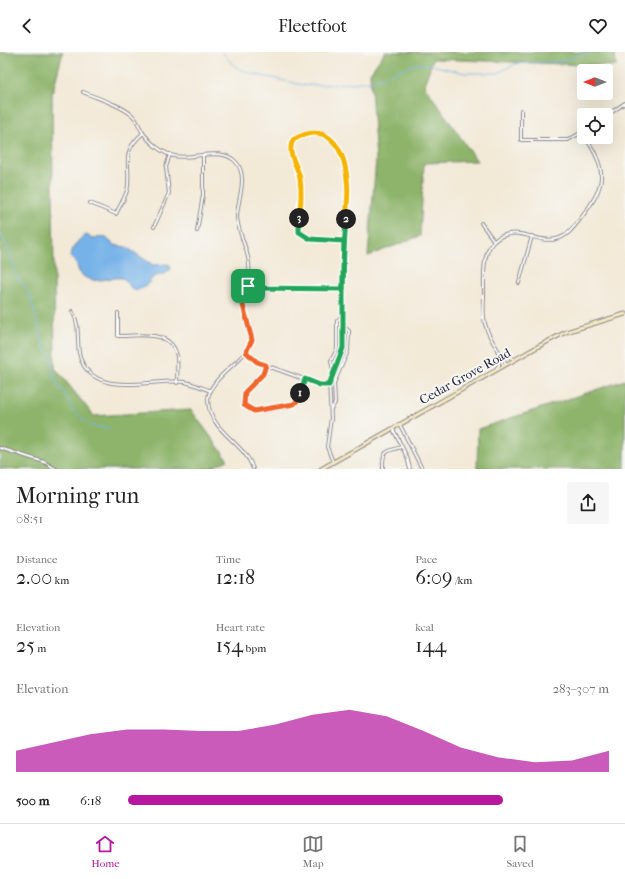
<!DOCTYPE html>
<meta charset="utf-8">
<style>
body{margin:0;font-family:"IM FELL French Canon",serif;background:#f6f6f6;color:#222;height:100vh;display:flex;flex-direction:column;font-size:15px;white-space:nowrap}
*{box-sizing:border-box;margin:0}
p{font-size:13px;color:#767676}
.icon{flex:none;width:22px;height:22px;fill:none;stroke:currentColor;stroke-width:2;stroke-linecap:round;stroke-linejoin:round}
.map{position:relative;height:417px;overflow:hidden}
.drawer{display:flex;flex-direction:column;background:#fff;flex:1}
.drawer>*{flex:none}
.needle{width:26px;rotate:270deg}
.buttons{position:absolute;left:577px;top:12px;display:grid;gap:8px}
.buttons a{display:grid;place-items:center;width:36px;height:36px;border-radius:4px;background:#fff;box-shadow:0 4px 16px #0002;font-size:20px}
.pin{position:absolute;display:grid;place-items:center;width:34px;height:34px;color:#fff;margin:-17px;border-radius:8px;box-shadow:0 2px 6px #0006}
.km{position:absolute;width:20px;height:20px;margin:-10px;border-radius:50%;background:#222;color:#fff;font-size:11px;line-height:20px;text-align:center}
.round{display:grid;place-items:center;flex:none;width:42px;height:42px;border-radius:4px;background:#f6f6f6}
.head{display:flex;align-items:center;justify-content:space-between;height:68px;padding:0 16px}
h1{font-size:22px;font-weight:600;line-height:30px}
.figures{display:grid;grid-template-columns:repeat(3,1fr);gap:6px;height:68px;padding:4px 16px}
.figures div{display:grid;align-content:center}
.figures b{font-size:20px;font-weight:600}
.figures small{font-size:11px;font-weight:400}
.figures p{font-size:11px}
.chart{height:112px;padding:8px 16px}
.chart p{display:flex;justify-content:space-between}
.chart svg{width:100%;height:72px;margin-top:4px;fill:#b5179e;opacity:.7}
ul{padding:0 16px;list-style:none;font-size:13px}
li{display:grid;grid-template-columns:64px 48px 1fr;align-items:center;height:30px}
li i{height:10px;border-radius:5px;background:#b5179e}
header{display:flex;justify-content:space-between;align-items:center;height:52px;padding:0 16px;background:#fff;font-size:18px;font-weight:600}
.tab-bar{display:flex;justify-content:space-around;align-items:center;height:56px;border-top:1px solid #e0e0e0;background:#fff;font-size:11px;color:#767676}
.tab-bar a{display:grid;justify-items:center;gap:2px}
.tab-bar .on{color:#b5179e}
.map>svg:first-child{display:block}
.forest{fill:#8db46a;stroke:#586b52}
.water{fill:#76b2e8;stroke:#4c6a92}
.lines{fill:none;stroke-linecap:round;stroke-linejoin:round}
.stream{stroke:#76b2e8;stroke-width:1}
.street-casing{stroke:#8a8689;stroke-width:4}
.secondary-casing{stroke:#8a8689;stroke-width:5}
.street{stroke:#fff;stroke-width:2}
.secondary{stroke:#f6e9c3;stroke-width:3}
.split-1-casing{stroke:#fff;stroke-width:8}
.split-2-casing{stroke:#fff;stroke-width:8}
.split-3-casing{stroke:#fff;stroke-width:8}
.split-4-casing{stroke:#fff;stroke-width:8}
.split-1{stroke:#f0652b;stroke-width:5}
.split-2{stroke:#22a559;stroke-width:5}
.split-3{stroke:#f5b400;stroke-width:5}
.split-4{stroke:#22a559;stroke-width:5}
.labels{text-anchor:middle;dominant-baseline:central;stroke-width:4;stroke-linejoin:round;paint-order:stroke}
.street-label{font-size:13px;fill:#22223b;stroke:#f6f6f2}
</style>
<header><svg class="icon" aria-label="back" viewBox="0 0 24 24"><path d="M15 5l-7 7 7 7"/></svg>Fleetfoot<svg class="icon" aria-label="heart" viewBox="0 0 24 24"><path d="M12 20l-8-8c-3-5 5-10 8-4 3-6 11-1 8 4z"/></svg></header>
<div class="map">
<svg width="625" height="417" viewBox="0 0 625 417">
<rect width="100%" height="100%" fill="#f6f6f2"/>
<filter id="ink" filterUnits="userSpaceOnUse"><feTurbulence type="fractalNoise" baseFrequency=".025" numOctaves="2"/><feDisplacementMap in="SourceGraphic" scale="8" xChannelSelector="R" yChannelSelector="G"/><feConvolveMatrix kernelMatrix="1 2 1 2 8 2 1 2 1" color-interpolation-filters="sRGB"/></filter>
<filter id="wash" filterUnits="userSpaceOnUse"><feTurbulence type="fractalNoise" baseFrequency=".012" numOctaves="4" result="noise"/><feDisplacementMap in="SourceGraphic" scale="16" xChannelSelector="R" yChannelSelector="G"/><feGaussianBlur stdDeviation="0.9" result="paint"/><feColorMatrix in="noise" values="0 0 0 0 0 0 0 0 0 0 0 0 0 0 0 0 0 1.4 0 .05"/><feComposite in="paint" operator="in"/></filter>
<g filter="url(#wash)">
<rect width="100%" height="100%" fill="#f3e9d7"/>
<g class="forest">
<polygon points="0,0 63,0 52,42 55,316 94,364 191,358 228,408 208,417 0,417"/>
<polygon points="385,0 615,0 616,14 433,7 424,33 477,109 424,111 420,184 368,204 376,108 370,21"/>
<polygon points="625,328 625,417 477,417 478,377"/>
</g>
<path class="water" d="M86,183L92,186L105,185L114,193L126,195L153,213L169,212L171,217L166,221L153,225C149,232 141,239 133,238L123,226C107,224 93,235 80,221C77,217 78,212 75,209C74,207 72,206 70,205C71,197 79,186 86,183Z"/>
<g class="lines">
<g class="stream">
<polyline points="222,0 234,14 249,21 303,33 325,33 373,29 415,12 427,12 465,21 498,21 515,12 563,9 591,0"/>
<polyline points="0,182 10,200 16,223 29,241 45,297 52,307 54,324 57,332 66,343 73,358 87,371 95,375 110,376"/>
</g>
</g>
</g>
<g filter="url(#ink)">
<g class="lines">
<defs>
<g id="street">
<path d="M83,40C99,47 119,52 132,63C137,67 139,75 143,81C150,91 162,101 174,104C193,108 221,94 236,110C249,125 237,148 237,165C238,182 248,196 249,212C251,227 243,239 243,253C243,266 254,278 251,291C247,307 208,326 208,348C209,380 245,390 253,417"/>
<polyline points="521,58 521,88 568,88 584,79"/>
<polyline points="606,64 625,51"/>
<path d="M90,151L116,162C120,153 128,142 128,133C130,107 121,101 143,81"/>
<polyline points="481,171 494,189"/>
<polyline points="154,175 169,141 166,115 170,102"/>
<polyline points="197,179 203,143 203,103"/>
<polyline points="519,231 532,184"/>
<polyline points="247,234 254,236 343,237"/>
<path d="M72,259C83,276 73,297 84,314C104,345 155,326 185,330C194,332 203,336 211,339"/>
<path d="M118,261V284C138,284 173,277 177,305C178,313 177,322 177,331"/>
<polyline points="496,295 503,313"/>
<polyline points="246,300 257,310 320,333 329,333"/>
<polyline points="503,302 514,307"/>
<path d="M506,312C500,299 490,289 486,275C482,265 484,253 484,242C484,220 480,187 509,182C525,179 540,191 556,187C567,185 574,175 581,166C605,135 609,119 585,85"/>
<path d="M266,313L263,322L245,340L244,353C247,356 250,358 254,359C262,360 294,354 297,349C301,343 303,334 305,327"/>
<polyline points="333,318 331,309 337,297 337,269 343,263"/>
<polyline points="495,318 499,313 499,306"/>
<polyline points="331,357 335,351 334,331 348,299 349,279 343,274"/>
<polyline points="400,373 422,417"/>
<polyline points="393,377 407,405 410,417"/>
<polyline points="0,396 44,410 56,417"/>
<path d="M333,410L327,395L331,366L329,330L343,296V211L348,135C347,111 335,70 303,82C298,84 291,88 290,94C288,103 298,116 300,125C304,144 296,162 299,180L310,187L344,189"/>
<path d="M383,417C382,399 386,399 402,395"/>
</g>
<polyline id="secondary" points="321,417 539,294 566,280 625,262"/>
</defs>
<use href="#street" class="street-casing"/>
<use href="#secondary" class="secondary-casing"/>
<use href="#street" class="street"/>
<use href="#secondary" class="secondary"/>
</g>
</g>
<g class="lines" filter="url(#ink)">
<defs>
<polyline id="split-1" points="248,234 243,253 252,288 246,300 257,310 266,313 263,322 245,340 244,353 254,359 294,352 298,348 300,341"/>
<polyline id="split-2" points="300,341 305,327 320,333 329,333 343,296 343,211 346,167"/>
<path id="split-3" d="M299,166C301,153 302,140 300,127C298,113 286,102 293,88C327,68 344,95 347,127C349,140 347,154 346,167"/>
<polyline id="split-4" points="248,234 254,236 343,237 344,189 310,187 299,180 299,166"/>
</defs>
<use href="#split-1" class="split-1-casing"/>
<use href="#split-2" class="split-2-casing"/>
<use href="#split-3" class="split-3-casing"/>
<use href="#split-4" class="split-4-casing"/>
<use href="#split-1" class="split-1"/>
<use href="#split-2" class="split-2"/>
<use href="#split-3" class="split-3"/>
<use href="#split-4" class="split-4"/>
</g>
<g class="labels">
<g class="street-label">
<text transform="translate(465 324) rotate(-29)">Cedar Grove Road</text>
</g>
</g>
</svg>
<div class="buttons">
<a><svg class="needle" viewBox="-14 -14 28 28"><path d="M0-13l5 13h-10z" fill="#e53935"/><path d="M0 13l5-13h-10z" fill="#767676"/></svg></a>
<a><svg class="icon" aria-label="locate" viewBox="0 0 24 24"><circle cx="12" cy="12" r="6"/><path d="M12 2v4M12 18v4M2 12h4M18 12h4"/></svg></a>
</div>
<div class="pin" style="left:248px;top:234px;background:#1e9e55"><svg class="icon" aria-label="arrive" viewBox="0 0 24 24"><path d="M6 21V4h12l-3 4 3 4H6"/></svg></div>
<b class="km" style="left:300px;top:341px">1</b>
<b class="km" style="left:346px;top:167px">2</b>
<b class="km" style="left:299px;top:166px">3</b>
</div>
<section class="drawer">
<div class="head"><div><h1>Morning run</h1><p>08:51</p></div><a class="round"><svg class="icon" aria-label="share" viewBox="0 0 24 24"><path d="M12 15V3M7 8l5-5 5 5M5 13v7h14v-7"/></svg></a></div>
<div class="figures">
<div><p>Distance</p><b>2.00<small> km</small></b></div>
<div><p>Time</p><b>12:18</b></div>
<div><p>Pace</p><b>6:09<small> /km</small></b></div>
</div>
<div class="figures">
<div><p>Elevation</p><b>25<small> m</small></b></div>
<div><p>Heart rate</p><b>154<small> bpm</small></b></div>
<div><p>kcal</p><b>144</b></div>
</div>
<div class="chart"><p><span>Elevation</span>283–307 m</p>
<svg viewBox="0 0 160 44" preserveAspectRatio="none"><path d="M0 44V31L10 26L20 21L30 18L40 18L50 19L60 19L70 15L80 9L90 6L100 10L110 19L120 29L130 35L140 38L150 37L160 31V44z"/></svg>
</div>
<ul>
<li><b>500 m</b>6:18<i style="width:78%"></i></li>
</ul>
</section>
<nav class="tab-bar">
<a class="on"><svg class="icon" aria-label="home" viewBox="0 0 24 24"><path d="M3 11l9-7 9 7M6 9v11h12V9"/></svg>Home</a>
<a><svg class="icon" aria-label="map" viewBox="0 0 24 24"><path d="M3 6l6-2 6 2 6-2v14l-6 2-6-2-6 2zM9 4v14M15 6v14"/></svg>Map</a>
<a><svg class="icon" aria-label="saved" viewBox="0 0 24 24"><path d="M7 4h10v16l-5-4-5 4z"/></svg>Saved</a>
</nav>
